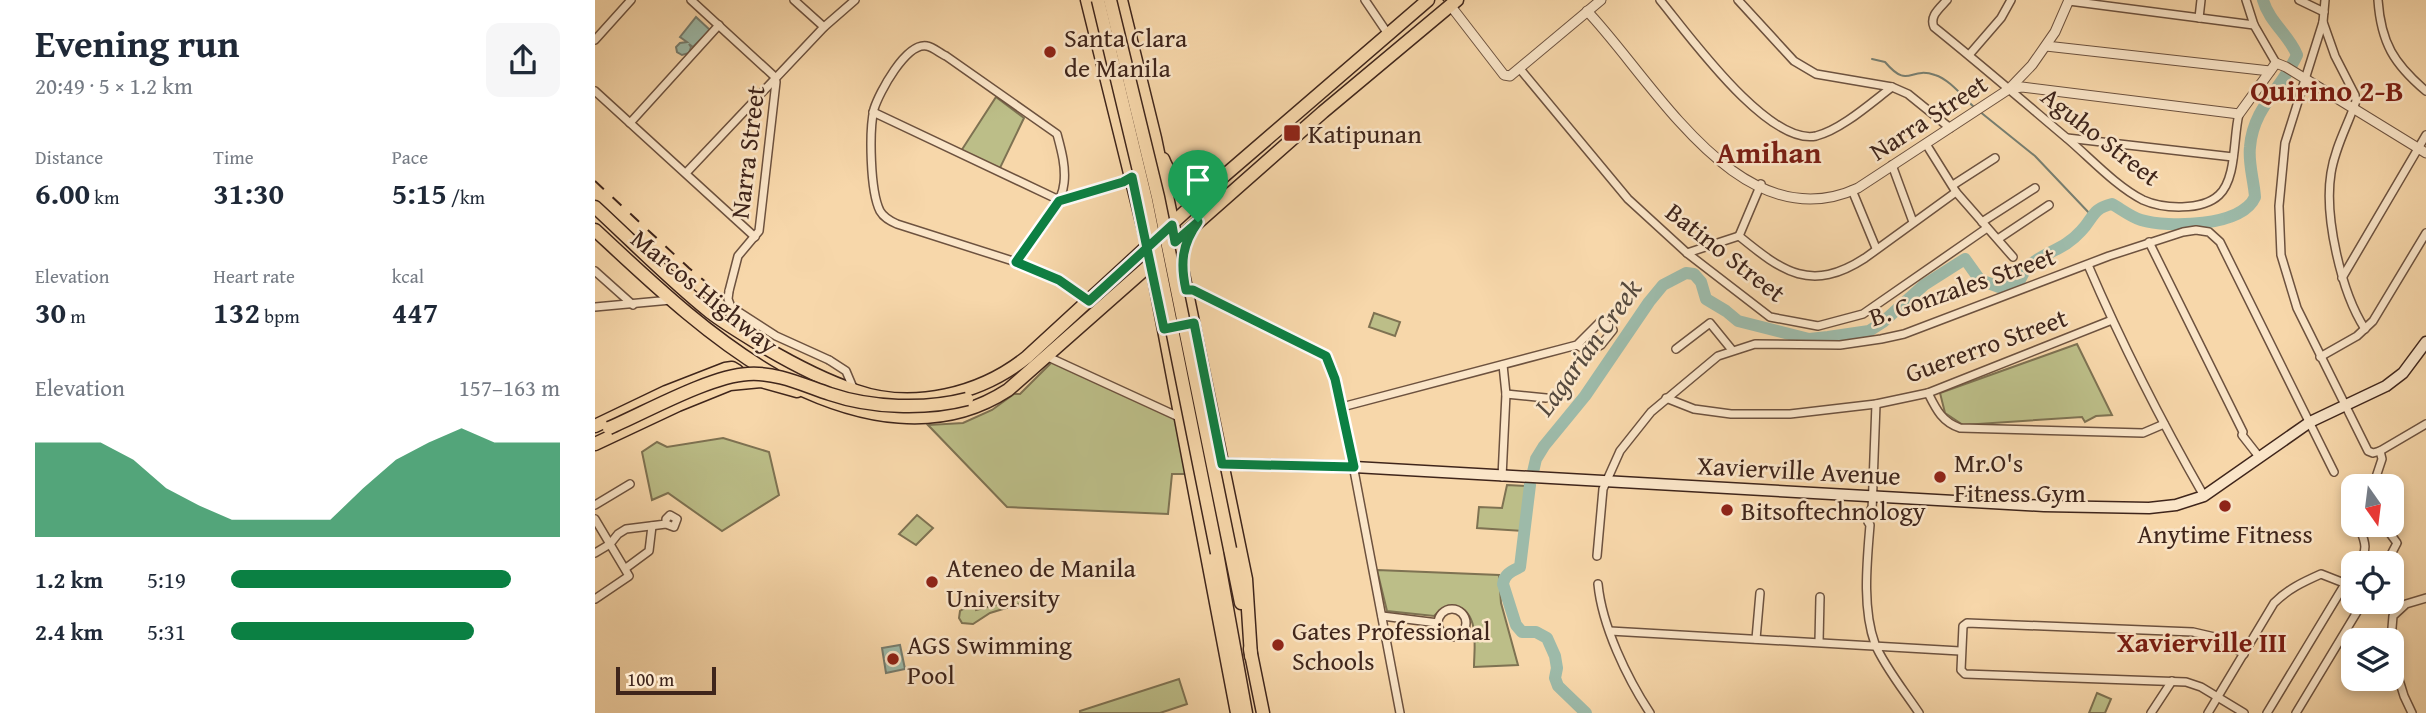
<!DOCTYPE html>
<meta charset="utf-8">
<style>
body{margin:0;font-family:"Gentium Book Plus",serif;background:#f6f6f7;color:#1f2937;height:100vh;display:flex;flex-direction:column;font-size:26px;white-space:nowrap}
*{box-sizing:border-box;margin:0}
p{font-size:23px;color:#747a83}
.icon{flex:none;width:38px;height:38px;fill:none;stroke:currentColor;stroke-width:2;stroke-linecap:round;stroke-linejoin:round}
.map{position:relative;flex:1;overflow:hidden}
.side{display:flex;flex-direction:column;background:#fff;width:595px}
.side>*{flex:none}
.needle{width:46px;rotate:166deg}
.tools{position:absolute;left:1746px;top:474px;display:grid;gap:14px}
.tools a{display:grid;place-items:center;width:63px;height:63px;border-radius:14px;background:#fff;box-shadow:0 4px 10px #0003;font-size:35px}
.scale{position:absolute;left:21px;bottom:18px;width:100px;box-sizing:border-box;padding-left:7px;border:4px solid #3f251b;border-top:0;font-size:19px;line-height:24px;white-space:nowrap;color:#3f251b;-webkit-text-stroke:5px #fae5c8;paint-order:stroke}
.pin{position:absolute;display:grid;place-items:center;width:60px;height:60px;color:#fff;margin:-72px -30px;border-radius:50% 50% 50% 0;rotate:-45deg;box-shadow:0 0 7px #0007}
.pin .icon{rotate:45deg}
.round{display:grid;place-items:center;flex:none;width:74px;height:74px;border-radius:14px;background:#f6f6f7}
.overview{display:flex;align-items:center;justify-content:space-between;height:119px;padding:0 35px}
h1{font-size:38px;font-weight:700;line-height:52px}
.figures{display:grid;grid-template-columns:repeat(3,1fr);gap:10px;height:119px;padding:7px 35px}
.figures div{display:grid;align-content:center}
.figures b{font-size:30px;font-weight:700}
.figures small{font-size:19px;font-weight:400}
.figures p{font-size:19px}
.chart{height:196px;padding:14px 35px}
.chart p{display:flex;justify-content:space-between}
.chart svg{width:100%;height:126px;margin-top:7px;fill:#0b8043;opacity:.7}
ul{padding:0 35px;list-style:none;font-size:23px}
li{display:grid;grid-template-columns:112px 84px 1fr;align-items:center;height:52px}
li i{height:18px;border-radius:9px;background:#0b8043}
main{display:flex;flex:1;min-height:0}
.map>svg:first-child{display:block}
.green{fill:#bcbe88;stroke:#7e7252;stroke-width:2}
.water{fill:#9dbaa9;stroke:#777e70;stroke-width:2}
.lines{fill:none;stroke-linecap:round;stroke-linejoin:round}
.stream{stroke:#777e70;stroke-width:2}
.river{stroke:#9dbaa9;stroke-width:12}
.minor-casing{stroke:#6d523f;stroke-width:10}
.tertiary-casing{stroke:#6d523f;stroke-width:11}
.secondary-casing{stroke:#3f251b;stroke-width:13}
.primary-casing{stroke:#3f251b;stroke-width:15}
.minor{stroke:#fae5c8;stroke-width:7}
.tertiary{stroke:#fae5c8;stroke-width:9}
.secondary{stroke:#fae5c8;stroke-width:10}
.primary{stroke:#f7d7aa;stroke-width:12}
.rail{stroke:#3f251b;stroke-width:2;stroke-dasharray:12 12;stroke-linecap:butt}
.minor-bridge-casing{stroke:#6d523f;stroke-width:10;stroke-linecap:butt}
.primary-bridge-casing{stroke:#3f251b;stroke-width:15;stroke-linecap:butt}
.minor-bridge{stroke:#fae5c8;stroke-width:7}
.primary-bridge{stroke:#f7d7aa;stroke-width:12}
.route-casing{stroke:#fff;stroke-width:14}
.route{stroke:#0b8043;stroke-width:9}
.poi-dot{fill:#8f2418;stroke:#fae5c8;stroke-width:2.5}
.labels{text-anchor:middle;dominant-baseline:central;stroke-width:5;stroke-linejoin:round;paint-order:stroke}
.poi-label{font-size:26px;fill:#3f251b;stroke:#fae5c8;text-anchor:start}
.street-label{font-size:26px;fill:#3f251b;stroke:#fae5c8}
.water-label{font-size:28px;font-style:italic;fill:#564a3e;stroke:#fae5c8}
.neighbourhood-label{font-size:28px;font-weight:bold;fill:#7a1f14;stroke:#fae5c8}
.quarter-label{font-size:30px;font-weight:bold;fill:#7a1f14;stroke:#fae5c8}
</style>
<main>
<section class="side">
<div class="overview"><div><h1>Evening run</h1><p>20:49 · 5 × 1.2 km</p></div><a class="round"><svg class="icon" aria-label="share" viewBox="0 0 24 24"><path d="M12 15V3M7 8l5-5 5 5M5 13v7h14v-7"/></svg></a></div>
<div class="figures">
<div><p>Distance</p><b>6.00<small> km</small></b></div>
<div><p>Time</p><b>31:30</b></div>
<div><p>Pace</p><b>5:15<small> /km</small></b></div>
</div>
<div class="figures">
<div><p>Elevation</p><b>30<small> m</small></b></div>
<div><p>Heart rate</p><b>132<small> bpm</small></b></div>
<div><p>kcal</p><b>447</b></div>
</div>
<div class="chart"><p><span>Elevation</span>157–163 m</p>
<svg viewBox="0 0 160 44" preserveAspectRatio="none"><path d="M0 44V11L10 11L20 11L30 17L40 27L50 33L60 38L70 38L80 38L90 38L100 27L110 17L120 11L130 6L140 11L150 11L160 11V44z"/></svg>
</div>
<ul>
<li><b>1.2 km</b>5:19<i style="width:85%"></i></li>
<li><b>2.4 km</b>5:31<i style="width:74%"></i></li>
</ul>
</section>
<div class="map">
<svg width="1831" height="713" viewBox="0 0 1831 713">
<rect width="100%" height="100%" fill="#f7d7aa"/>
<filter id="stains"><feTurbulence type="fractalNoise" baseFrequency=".00286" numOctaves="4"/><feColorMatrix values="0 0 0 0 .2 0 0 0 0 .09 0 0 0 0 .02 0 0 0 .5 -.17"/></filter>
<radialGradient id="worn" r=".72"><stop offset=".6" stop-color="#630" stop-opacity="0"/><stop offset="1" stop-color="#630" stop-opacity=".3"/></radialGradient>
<g class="green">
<polygon points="401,97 429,118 404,170 366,151"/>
<polygon points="779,313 805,322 800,336 774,327"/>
<polygon points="1482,344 1517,415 1501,416 1490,422 1487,417 1368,425 1350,413 1345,393"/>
<polygon points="458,361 582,419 591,474 577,474 573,514 412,507 333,425 368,423 397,410 419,394 425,394"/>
<polygon points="128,438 174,452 184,495 127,531 73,493 57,500 47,452 62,442 72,447"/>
<polygon points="912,485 933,486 928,531 882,528 884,507 907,508"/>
<polygon points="322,515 338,528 321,545 304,534"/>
<path d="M782,570L904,575L906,603L923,665L879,667C879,649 885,614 863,607C853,604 846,609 839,616L792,611Z"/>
<polygon points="447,593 447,597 395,613 378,624 367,623 364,618 365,611 379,603 381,610"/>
<polygon points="584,679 592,704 565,713 485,713 485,711"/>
<polygon points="1502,693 1516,699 1510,713 1494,713"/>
</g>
<g class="water">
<polygon points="101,17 115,30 98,47 94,44 96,47 94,53 87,55 82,52 81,47 85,43 92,42 85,37"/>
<polygon points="305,645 310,669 291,673 287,648"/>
</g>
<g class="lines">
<g class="stream">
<path d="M1277,59L1290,62C1314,90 1314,66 1340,75C1354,79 1368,97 1379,107"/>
<polyline points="1384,111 1440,156 1496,215"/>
</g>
<g class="river">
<path d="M938,472L941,459L949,446L990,396L1054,302L1068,285L1091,273L1099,274L1106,282L1111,299L1131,311L1143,321L1214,339L1233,337L1274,331L1288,322L1329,285L1370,259L1385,280L1407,288L1424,282C1427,276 1430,268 1436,264C1453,251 1470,249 1486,231C1499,218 1496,209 1517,204C1526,209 1536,217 1546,220C1573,228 1647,227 1660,197C1659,181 1653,163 1655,147C1658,108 1687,88 1702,55C1694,35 1674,22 1668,0"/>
<path d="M935,485L925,567C917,571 909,574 908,584L921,625L927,632H941L952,638L960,656L962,668L960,678L963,686L991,713"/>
</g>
<defs>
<g id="minor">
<polyline points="96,0 180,77"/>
<polyline points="199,0 229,27"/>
<polyline points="770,0 793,34"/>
<path d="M1065,0C1093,34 1173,146 1221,136C1246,130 1277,102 1297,87"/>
<polyline points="1143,0 1199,61 1221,74 1297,87 1313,94 1355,128"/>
<path d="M1352,0C1345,8 1334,16 1339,27C1385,64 1429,102 1474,140C1496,159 1522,187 1548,200C1568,209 1607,211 1624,195C1642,178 1638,137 1644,114"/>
<polyline points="1651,0 1659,25 1681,63"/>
<polyline points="1704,0 1729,12"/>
<polyline points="1730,0 1728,22 1690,143 1684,206 1686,255 1702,308 1773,451 1778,453 1785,451 1831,424"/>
<path d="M1783,0C1786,43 1799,64 1831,91"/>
<polyline points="1474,1 1659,25"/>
<polyline points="1604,18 1606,0"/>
<path d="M1728,22L1740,56L1760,95L1761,101C1753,125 1740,147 1736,173C1729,216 1746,292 1770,329"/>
<polyline points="0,40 36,0"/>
<polyline points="1374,55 1406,18 1416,0"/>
<polyline points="925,69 1033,199 1092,253 1175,317 1223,326 1268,314 1392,228"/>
<polyline points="0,91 160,237"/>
<polyline points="278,112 464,200 528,182 537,177"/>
<polyline points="35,123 124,25"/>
<polyline points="1472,138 1638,157"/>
<polyline points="1331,144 1361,192 1418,257"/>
<polyline points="1297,165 1318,222"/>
<polyline points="91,173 229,27 260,0"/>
<polyline points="1358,185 1400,158"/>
<polyline points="1257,190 1281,248"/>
<polyline points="1387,222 1440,188"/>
<path d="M1144,236C1188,272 1216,293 1270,258L1361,192"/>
<polyline points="1144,236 1166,184"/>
<polyline points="1403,239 1454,205"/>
<polyline points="1554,242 1648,432 1647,435 1665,458"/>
<polyline points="1092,253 1144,236"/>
<path d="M421,262C436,241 467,208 469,183C471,166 466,149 462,134L351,56C346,54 338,47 332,46C311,42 284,93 279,109C274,131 275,191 285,211C289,218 295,221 302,224L421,262L464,280L494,301"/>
<path d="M1493,265C1527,344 1566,421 1609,496"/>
<polyline points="0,271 38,305"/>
<polyline points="1747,278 1831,135"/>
<polyline points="591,290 599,290 731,356 738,369 747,407 805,713"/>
<polyline points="134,291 143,256 164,231 181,82 180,77"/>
<polyline points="0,307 76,300"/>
<polyline points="1081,349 1115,323 1137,350"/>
<polyline points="451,356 586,418"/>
<polyline points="1725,357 1762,336 1778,321 1831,233"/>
<polyline points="234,360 251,371 259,390"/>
<path d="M1333,393C1341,409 1347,422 1365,428L1548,433L1569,424"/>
<polyline points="911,394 951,398"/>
<polyline points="1071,398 1099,409 1136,414 1195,414 1281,404 1333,393 1517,320"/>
<polyline points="747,407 982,345 994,352 1006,345 1018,330 1007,320 982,345"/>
<polyline points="907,477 911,394 908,365"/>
<polyline points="1778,486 1787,459 1785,451"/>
<polyline points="0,505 35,484"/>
<path d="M1276,509L1273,522L1275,525C1272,562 1267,608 1280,644C1289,666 1310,692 1324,713"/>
<polyline points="1277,511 1281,404"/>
<polyline points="0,519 34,576 0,599"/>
<polyline points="1789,525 1802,543 1791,564"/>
<polyline points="0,553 15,544 23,534 31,529 71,524 79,527 82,519 75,515 71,519 71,524"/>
<polyline points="1002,556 1008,489 1025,451 1056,412 1123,356 1160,344 1245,345 1286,339 1309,334 1514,256 1588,232 1601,230 1614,232 1625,242 1739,472"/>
<path d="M1763,564C1774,549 1770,542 1764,526"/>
<polyline points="31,568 54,551 57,526"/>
<path d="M1003,584C1007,626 1032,678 1055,713"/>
<circle cx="857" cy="623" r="14"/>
<polyline points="787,616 843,623"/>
<polyline points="1015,631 1365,651"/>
<polyline points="1161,639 1165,593"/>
<polyline points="1796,640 1798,616 1811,604 1831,598"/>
<polyline points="1224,642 1225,597"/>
<polyline points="1797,657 1809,696 1817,713"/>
<polyline points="1556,713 1577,681"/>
<path d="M1613,713L1679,603C1693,589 1708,582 1726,574L1749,583"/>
<polyline points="1649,713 1606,687 1591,682 1370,674 1366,670 1368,626 1372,623 1598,632 1624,638 1649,654"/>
<polyline points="1672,713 1759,569"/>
<polyline points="1701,713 1768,602"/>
</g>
<g id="tertiary">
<polyline points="855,5 909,75 915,76 1006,0"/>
<path d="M992,11C1059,81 1145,243 1263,188L1414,89L1437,65L1460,32L1474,0"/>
<polyline points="1451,46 1675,71"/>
<polyline points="1414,89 1427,87 1644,114 1681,63 1691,67 1831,153"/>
</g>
<polyline id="secondary" points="627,464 759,467 1449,506 1554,508 1581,505 1609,496 1715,422 1791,386 1808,373 1831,342"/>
<g id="primary">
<polyline points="492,0 553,246 642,713"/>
<polyline points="526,0 560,138 651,579 656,656"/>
<path d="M568,159C579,188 598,188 623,178"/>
<path d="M0,207C38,242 75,280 115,312C132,325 151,336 169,347C198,364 228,380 261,391C318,411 386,394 432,357L630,175L833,0"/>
<path d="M0,230C56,282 112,336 179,375"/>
<path d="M195,384C264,418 344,435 413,390L728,112L862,0"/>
<polyline points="0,426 71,392 130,369 137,368 142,371 143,376 138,381"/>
<polyline points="0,444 83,405 135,384 166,381 202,391"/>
<polyline points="635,549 646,603"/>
<polyline points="622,553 651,713"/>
<polyline points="655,649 668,713"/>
</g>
</defs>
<use href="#minor" class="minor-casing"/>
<use href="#tertiary" class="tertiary-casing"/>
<use href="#secondary" class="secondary-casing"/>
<use href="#primary" class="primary-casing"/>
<use href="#minor" class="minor"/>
<use href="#tertiary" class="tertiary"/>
<use href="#secondary" class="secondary"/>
<use href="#primary" class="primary"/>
<g class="rail">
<polyline points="848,1 849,0"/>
<polyline points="0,181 94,268 129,297"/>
</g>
<defs>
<polyline id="minor-bridge" points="134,291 133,299 136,307 181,336 234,360"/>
<g id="primary-bridge">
<polyline points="503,0 551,200 622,553"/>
<polyline points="515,0 563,197 635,549"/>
<path d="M14,428C51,412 115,376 153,374C182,372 208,385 235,394C276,408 330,410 372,399"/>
</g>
</defs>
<use href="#minor-bridge" class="minor-bridge-casing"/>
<use href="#primary-bridge" class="primary-bridge-casing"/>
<use href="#minor-bridge" class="minor-bridge"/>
<use href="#primary-bridge" class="primary-bridge"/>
</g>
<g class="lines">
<defs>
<path id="route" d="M603,222L580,242L577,225L494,301L464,280L421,262L464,201L528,182L537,177L569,329L599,323L627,464L759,467L740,379L731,356L598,290H591C585,263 587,244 603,222"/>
</defs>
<use href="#route" class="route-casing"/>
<use href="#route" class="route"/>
</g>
<g class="poi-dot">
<circle cx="455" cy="52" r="7"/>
<rect x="688" y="124" width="18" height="18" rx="3.5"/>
<circle cx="1345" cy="477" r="7"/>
<circle cx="1630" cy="506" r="7"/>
<circle cx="1132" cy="510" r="7"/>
<circle cx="337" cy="582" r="7"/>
<circle cx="683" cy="645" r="7"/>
<circle cx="298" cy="659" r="7"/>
</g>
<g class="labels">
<g class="poi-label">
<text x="469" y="37">Santa Clara<tspan x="469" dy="30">de Manila</tspan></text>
<text x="713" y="133">Katipunan</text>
<text x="1359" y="462">Mr.O's<tspan x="1359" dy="30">Fitness Gym</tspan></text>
<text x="1146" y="510">Bitsoftechnology</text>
<text x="1630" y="533" text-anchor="middle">Anytime Fitness</text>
<text x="351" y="567">Ateneo de Manila<tspan x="351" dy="30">University</tspan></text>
<text x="697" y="630">Gates Professional<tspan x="697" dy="30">Schools</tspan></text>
<text x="312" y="644">AGS Swimming<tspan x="312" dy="30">Pool</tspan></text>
</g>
<g class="street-label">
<text transform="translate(1333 117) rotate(-33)">Narra Street</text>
<text transform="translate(1506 136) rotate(38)">Aguho Street</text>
<text transform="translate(152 152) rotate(-83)">Narra Street</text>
<text transform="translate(1131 252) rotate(38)">Batino Street</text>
<text transform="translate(1367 286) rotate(-19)">B. Gonzales Street</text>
<text transform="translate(110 291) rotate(39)">Marcos Highway</text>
<text transform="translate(1391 345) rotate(-20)">Guererro Street</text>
<text transform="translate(1204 470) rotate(3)">Xavierville Avenue</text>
</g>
<g class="water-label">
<text transform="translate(992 347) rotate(-54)">Lagarian Creek</text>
</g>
<g class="neighbourhood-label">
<text x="1607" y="641">Xavierville III</text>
</g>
<g class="quarter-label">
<text x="1732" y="90">Quirino 2-B</text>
<text x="1174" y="152">Amihan</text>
</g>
</g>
<rect width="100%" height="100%" filter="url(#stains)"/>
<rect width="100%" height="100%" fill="url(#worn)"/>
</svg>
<div class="tools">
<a><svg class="needle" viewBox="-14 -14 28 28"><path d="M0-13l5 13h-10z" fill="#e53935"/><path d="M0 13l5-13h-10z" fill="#747a83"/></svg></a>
<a><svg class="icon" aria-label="locate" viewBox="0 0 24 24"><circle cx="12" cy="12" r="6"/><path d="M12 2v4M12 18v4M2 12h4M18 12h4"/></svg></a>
<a><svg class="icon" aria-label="layers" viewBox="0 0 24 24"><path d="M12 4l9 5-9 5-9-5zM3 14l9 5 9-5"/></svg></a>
</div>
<div class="scale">100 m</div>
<div class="pin" style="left:603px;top:222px;background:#1e9e55"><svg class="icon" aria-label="arrive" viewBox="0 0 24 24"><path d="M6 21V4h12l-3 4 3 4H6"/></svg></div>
</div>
</main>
